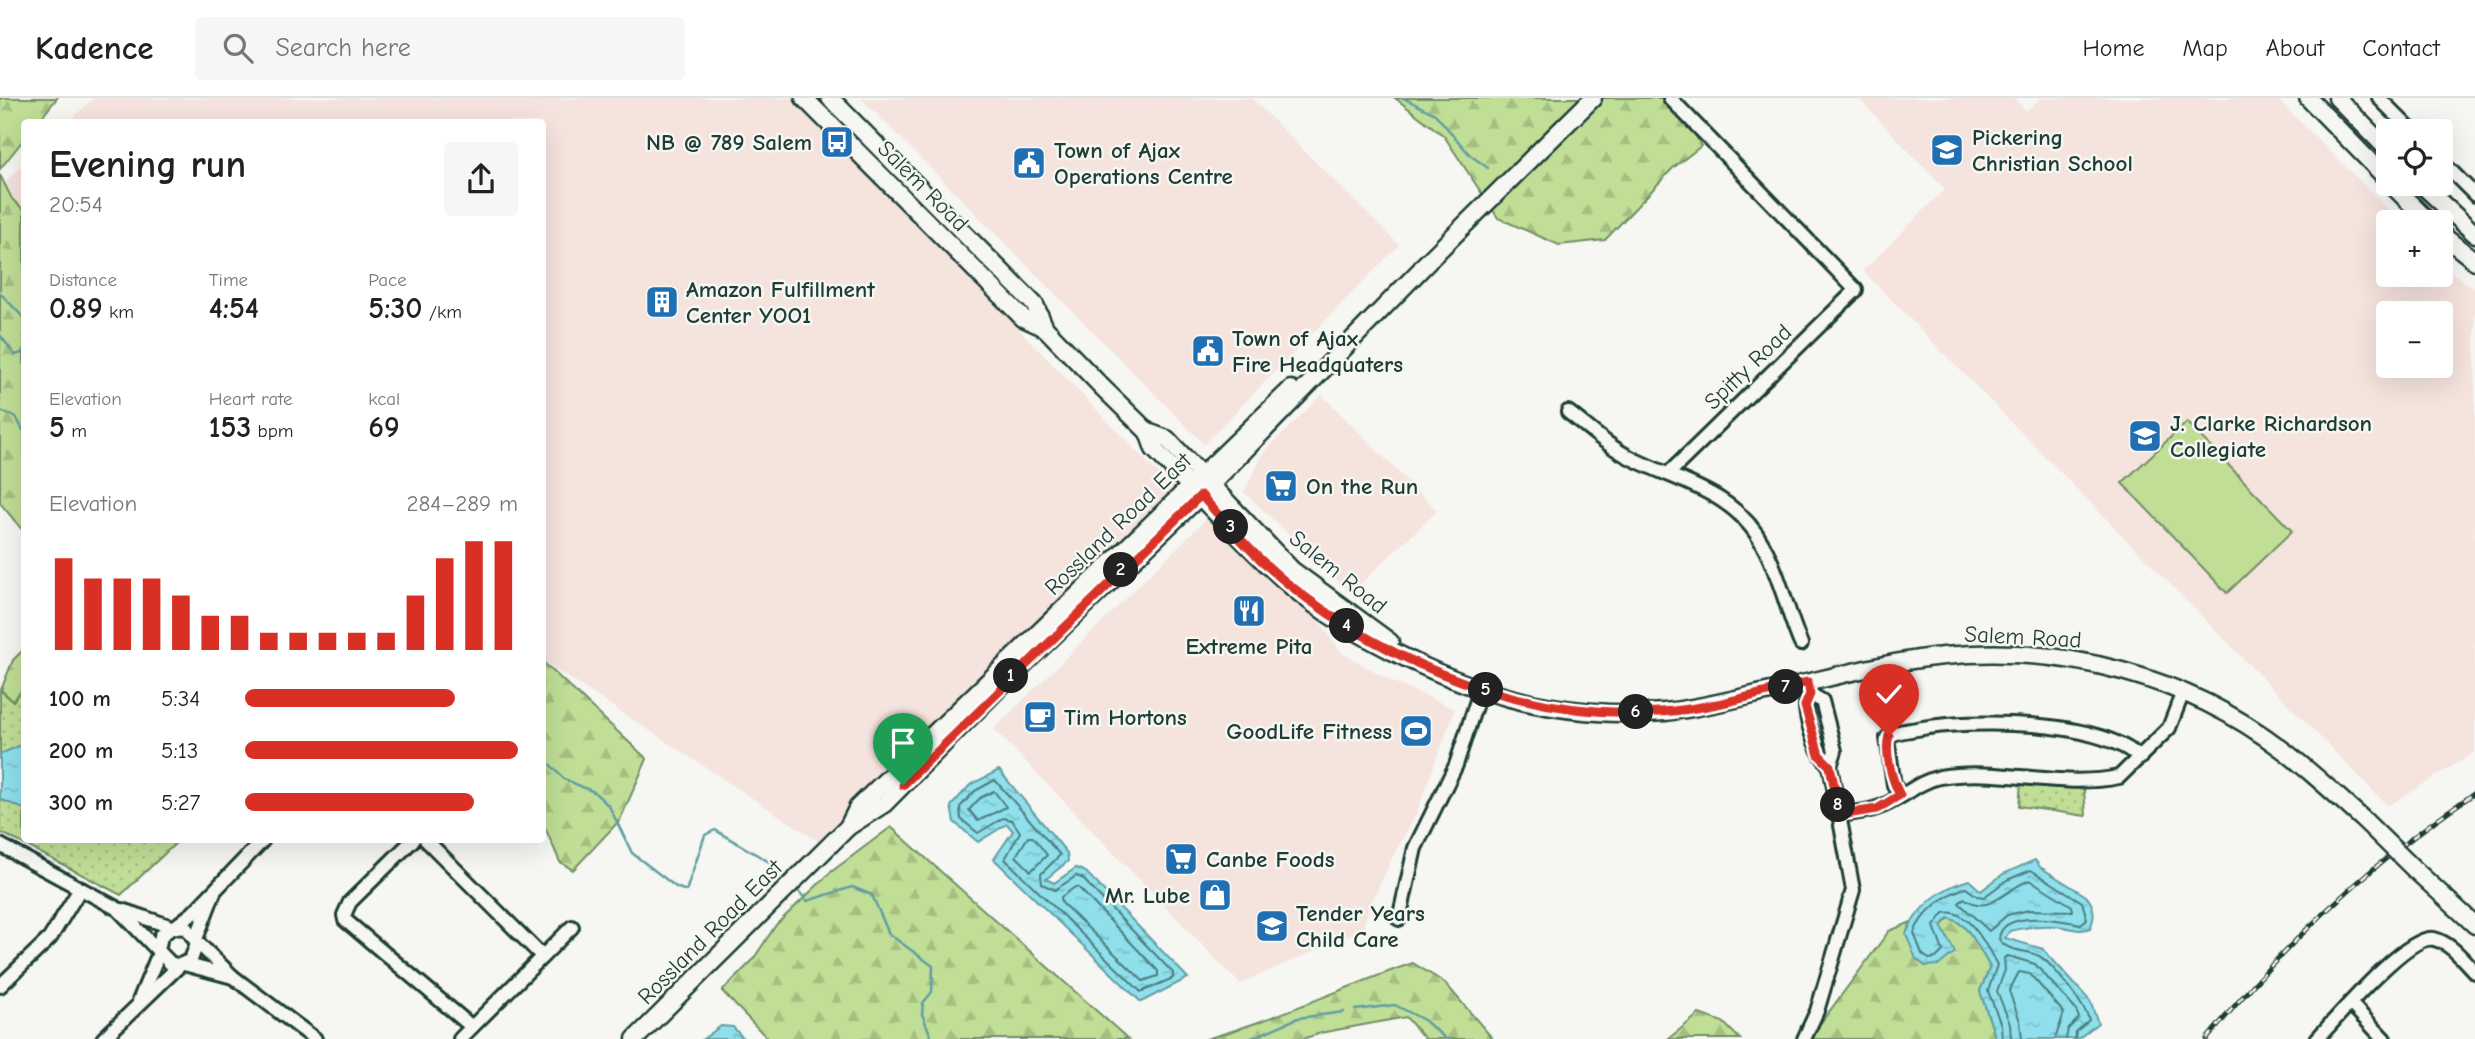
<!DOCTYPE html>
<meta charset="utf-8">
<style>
body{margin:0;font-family:"Comic Neue",sans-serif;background:#f6f6f6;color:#222;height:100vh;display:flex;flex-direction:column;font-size:26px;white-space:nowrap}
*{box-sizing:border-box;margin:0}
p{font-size:23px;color:#767676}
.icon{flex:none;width:38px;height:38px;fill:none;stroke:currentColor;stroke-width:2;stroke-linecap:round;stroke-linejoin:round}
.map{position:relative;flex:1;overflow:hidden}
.drawer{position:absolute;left:21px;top:21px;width:525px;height:724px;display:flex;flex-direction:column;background:#fff;border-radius:7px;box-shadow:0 7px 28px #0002}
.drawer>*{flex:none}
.fabs{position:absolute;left:2376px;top:21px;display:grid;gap:14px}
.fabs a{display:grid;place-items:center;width:77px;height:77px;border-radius:7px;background:#fff;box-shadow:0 7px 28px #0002;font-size:35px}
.pin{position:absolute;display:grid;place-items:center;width:60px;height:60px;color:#fff;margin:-72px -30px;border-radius:50% 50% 50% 0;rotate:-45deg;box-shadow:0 0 7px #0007}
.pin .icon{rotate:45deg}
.km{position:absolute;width:35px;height:35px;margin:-18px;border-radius:50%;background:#222;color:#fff;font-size:19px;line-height:35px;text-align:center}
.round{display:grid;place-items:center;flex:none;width:74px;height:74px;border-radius:7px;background:#f6f6f6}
.overview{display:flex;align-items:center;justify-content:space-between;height:119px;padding:0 28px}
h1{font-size:38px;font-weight:700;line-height:52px}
.figures{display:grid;grid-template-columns:repeat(3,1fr);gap:10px;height:119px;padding:7px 28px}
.figures div{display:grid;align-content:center}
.figures b{font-size:30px;font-weight:700}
.figures small{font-size:19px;font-weight:400}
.figures p{font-size:19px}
.chart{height:196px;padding:14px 28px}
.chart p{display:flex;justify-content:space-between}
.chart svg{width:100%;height:126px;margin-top:7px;stroke:#d93025;stroke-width:6}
ul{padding:0 28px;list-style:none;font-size:23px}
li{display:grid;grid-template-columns:112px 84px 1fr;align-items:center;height:52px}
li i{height:18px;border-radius:9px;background:#d93025}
header{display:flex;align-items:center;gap:42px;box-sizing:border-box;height:98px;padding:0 35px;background:#fff;border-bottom:2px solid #e0e0e0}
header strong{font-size:33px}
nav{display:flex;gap:38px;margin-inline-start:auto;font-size:24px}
.search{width:490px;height:63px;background:#f6f6f6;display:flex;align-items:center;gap:18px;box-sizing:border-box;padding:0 24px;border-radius:7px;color:#767676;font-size:26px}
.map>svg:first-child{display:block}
.built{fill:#f5e3dd;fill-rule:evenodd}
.green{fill:url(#green-dots);stroke:#708e65;stroke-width:2}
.forest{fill:url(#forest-firs);stroke:#708e65;stroke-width:2}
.pitch{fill:#c0de96;stroke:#708e65;stroke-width:2}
.water{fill:url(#water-ripples);stroke:#629ea2;stroke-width:2}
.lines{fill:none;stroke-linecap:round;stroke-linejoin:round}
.shore{stroke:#4c7e7e;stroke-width:2}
.stream{stroke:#629ea2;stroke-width:2.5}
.minor-casing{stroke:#1f3d34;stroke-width:18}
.secondary-casing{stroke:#1f3d34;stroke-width:21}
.minor{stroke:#f6f6f2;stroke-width:12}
.secondary{stroke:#f6f6f2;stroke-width:16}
.rail-casing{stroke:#1f3d34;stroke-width:5}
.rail{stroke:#f6f6f2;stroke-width:2.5;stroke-dasharray:8;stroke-linecap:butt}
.secondary-bridge-casing{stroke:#1f3d34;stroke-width:21;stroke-linecap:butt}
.secondary-bridge{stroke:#f6f6f2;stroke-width:16}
.route-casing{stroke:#fff;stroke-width:14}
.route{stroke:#d93025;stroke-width:9}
.labels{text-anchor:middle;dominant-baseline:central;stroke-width:5;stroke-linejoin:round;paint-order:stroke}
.poi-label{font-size:23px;font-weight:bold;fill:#1f3d34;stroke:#f6f6f2;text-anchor:start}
.street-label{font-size:23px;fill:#1f3d34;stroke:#f6f6f2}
</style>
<header>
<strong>Kadence</strong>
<div class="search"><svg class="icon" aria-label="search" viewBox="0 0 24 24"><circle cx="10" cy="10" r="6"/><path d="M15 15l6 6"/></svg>Search here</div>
<nav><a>Home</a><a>Map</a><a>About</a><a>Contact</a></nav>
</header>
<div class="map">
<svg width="2475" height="941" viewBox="0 0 2475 941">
<defs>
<pattern id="green-dots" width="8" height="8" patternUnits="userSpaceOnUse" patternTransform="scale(1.75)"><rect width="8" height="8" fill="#c0de96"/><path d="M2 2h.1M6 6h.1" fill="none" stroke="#a5bf82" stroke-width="1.8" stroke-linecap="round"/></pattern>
<pattern id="forest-firs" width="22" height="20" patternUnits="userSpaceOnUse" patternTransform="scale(1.75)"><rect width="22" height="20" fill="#c0de96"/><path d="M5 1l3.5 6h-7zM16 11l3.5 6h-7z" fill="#a5bf82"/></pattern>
<pattern id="water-ripples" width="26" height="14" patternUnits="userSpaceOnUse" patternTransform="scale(1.75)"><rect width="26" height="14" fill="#8fdfec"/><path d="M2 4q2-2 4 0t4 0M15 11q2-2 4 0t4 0" fill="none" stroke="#7bc0cb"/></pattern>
</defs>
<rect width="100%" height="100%" fill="#f6f6f2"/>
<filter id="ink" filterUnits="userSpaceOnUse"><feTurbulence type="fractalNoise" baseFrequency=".0143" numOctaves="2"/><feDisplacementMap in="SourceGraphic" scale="14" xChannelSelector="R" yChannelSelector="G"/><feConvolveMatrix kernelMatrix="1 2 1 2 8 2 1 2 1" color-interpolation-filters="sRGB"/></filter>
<g filter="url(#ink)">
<g class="built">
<polygon points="94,0 795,0 1172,390 818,743 543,563 542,24 68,24"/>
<polygon points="861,0 1251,0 1399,147 1204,346"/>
<path d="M1858,0H2013L2026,13L2041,0H2276L2401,124H2389V177H2441V167L2475,191V654L2388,708L1863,173L1945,91ZM2389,215H2441V268H2389Z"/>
<polygon points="24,66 24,127 0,89"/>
<polygon points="1322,297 1437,413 1351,495 1244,394 1265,353"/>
<polygon points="1208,419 1312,514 1342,555 1391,583 1455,611 1417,714 1393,758 1369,809 1363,831 1240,886 994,631"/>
</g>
<g class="green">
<polygon points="24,589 24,742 179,742 121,797 0,734 0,592 13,603"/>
<polygon points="2021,685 2084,691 2086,718 2019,708"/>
</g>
<g class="forest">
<polygon points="0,0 57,0 38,24 24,24 24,41 0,71"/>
<polygon points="1395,0 1677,0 1701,48 1673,70 1605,142 1559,147 1498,120 1444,38"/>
<polygon points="0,77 12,101 24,112 24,434 0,405"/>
<polygon points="24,551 24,589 13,603 1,592 13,562"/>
<polygon points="542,563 647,661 620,722 573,772 560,764 543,725"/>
<polygon points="891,729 1128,941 768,941 722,893 752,863 776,827 831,774"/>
<path d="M1949,820C1969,825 1980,852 1990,869L1980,893L1996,941H1802L1811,938L1889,833L1911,824L1906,836L1946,842L1941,828Z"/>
<path d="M1413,865L1445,885L1493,941H1425L1406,919L1320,935L1303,941H1206C1277,921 1343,889 1413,865Z"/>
<polygon points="1699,916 1723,924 1740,941 1668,941"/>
</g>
<polygon class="pitch" points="2187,324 2292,433 2227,495 2122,385"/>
<g class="water">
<polygon points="24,646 24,711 0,701 0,656"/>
<polygon points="999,672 1067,755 1068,763 1046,781 1054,785 1076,770 1086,774 1188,880 1141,904 994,761 1013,733 1007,726 978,744 954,724 951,708 970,687"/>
<path d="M2035,762L2040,769L2086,798C2095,808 2096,818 2090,830C2078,835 2069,829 2056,828C2040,827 2025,829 2010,833L2005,840L2043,851L2090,903L2098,925L2078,941H1996L1980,893L1990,869C1980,853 1969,824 1948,820L1941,828L1955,854L1939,867L1925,868L1916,861L1906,836C1918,808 1941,790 1969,782L1981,793L2003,776Z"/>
<polygon points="721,928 733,929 744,941 703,941"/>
</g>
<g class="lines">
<g class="shore">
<polygon points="995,682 1060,757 1041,776 1042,786 1055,792 1076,778 1082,780 1173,875 1173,880 1141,894 1005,761 1020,734 1012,722 1003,720 978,735 961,721 960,709 975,693"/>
<polygon points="994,693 1006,709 978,723 969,712 980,700"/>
<polygon points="1028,739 1033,739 1047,757 1031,773 1016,758"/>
<path d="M2030,782L2072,808L2073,813L2029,812L2007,817L1989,833L1959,805L1964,800C1990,819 2004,791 2030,782Z"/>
<polygon points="1075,789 1079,790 1158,873 1158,878 1143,883 1061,804 1061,799"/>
<path d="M2002,941L2001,927L1988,893L1997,867C1988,850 1968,809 1944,815L1934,828L1943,853L1936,860L1929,861L1922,856L1914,835C1922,814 1946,795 1966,790L1977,798L1984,799L2007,782L2031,772L2082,804L2087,821L2081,826C2061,822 2001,811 1999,841C2008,855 2026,851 2039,858C2051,864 2086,909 2089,922L2076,934L2075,941"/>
<polyline points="2011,941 2010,926 1997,893 2005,872 2004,860 2008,858 2035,866 2076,912 2079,920 2068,931 2066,941"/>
<polyline points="2022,941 2020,923 2009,893 2019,874 2030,876 2064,915 2055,941"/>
</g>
<g class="stream">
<polyline points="1403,0 1435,16 1470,57 1488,70"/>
<polyline points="0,195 24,220"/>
<polyline points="0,237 15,257 22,255 24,250"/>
<polyline points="0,313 16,319 24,334"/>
<polyline points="542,658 564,681 594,694 609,708 632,755 676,789 686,793 705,737 715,732 776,768 788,782"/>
<polyline points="795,789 807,803 852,789 872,797 889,836 933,868 932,894 923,905 922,916 932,941"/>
<polyline points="1355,912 1395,907 1424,922 1446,941"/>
<polyline points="1250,941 1298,920 1344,914"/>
</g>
<defs>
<g id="minor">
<polyline points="2379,0 2412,33"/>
<polyline points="2441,63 2475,97"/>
<path d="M1568,314C1589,330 1610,350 1633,361C1682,385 1735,394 1763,447C1780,477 1787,514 1801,546"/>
<polyline points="1669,375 1856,192 1670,0"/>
<path d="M1808,588C1811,597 1805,602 1806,610C1808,630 1817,655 1830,668"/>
<path d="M1900,697L1894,687L1887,640C1894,633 1907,633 1917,631C1970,621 2100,621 2140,660"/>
<path d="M1840,717C1852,715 1866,714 1877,710C1900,703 1916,684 1940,679C2000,669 2059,691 2119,679L2169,630L2183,594"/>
<polyline points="413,742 350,804 344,817 345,822 472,929"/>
<polyline points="426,742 542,858"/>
<polyline points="0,747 118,811 171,866 180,867 191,862 197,845 187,830 172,829 161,838 158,852"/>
<polyline points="122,812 172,829"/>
<polyline points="1399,821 1415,750 1456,667 1481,590"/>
<polyline points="176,828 193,815 263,742"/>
<polyline points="196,841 214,794"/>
<polyline points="197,844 233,879"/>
<polyline points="184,866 233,879 315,941"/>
<polyline points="0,888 50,840 80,791"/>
<polyline points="139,903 159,855"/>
<polyline points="2350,905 2384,941"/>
<polyline points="103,941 180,867"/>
<polyline points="460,941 572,829"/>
<polyline points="1804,941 1817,913 1853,792 1830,668 1835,653 1822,603 1810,596"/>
<path d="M2317,941C2336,921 2408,835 2434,841C2451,845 2463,862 2475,874"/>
</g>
<g id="secondary">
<polyline points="804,0 1023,220 1045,230"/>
<polyline points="830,0 1035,207 1045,230 1101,288 1148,334 1167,341 1292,472 1390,544"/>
<polyline points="2308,0 2389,83"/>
<polyline points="2337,0 2389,53"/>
<polyline points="2391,86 2429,124"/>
<polyline points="2421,86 2475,136"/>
<polyline points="2441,136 2475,163"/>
<polyline points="1423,168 1593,0"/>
<path d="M1148,334L1154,351C1197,395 1238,440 1283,481C1337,531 1439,581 1510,600C1558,613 1615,618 1665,614C1705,610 1745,598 1785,590C1837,578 1890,563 1944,558C2064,546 2187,579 2283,652C2312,674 2338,699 2365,723"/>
<polyline points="848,729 858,709 1291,291"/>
<polyline points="2414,771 2475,827"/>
<polyline points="635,941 848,729 884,706 997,592 1201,397 1429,163"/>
</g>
</defs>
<use href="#minor" class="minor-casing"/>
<use href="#secondary" class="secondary-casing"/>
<use href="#minor" class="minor"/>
<use href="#secondary" class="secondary"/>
<defs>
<path id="rail" d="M2207,941C2284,846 2374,762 2475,695"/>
</defs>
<use href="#rail" class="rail-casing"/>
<use href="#rail" class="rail"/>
<defs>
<polyline id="secondary-bridge" points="2365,723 2414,771"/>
</defs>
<use href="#secondary-bridge" class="secondary-bridge-casing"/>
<use href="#secondary-bridge" class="secondary-bridge"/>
</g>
</g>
<g class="lines" filter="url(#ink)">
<defs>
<path id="route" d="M903,687L1201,397C1227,427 1256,460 1287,485C1391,568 1526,622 1661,614C1710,611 1760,595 1808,584L1810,596L1805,608L1819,657L1830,668L1840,717L1877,711L1900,697C1892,682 1884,654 1889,638"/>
</defs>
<use href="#route" class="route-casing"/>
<use href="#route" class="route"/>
</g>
<defs>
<symbol id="bus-square" viewBox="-11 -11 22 22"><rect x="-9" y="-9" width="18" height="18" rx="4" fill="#1f6fb2" stroke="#f6f6f2"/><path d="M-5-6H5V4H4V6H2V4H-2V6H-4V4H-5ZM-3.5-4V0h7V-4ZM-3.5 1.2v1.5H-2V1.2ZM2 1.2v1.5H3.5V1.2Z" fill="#fff"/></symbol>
<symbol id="school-square" viewBox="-11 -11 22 22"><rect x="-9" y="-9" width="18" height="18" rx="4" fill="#1f6fb2" stroke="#f6f6f2"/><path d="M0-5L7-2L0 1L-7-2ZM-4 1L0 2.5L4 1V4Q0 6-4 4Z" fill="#fff"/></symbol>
<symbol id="civic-square" viewBox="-11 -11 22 22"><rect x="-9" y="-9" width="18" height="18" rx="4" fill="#1f6fb2" stroke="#f6f6f2"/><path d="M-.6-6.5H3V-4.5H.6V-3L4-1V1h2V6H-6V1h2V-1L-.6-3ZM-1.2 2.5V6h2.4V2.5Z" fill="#fff"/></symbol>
<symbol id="building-square" viewBox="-11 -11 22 22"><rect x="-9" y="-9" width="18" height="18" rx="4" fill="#1f6fb2" stroke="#f6f6f2"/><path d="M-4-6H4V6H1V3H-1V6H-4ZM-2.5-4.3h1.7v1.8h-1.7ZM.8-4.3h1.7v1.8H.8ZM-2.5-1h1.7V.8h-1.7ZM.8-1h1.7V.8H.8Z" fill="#fff"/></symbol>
<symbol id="supermarket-square" viewBox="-11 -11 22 22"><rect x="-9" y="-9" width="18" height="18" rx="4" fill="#1f6fb2" stroke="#f6f6f2"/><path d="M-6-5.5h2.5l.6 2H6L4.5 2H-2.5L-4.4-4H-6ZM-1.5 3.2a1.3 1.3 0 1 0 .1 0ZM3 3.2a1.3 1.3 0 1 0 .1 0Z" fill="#fff"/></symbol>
<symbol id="restaurant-square" viewBox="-11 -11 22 22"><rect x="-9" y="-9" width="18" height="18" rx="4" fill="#1f6fb2" stroke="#f6f6f2"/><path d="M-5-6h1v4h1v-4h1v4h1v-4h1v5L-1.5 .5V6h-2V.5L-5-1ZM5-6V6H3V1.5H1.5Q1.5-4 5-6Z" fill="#fff"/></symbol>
<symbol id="cafe-square" viewBox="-11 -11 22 22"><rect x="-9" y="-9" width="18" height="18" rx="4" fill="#1f6fb2" stroke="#f6f6f2"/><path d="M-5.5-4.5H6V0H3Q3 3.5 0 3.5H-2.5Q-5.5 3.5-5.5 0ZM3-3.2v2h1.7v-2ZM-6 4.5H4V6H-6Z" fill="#fff"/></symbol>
<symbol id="stadium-square" viewBox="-11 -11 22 22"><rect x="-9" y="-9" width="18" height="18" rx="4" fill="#1f6fb2" stroke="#f6f6f2"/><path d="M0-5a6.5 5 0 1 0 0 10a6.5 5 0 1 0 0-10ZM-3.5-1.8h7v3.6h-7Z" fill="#fff"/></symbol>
<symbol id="shop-square" viewBox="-11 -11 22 22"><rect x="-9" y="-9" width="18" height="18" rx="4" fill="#1f6fb2" stroke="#f6f6f2"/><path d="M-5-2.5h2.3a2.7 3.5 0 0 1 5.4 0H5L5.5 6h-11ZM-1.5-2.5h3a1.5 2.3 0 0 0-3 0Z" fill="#fff"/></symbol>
</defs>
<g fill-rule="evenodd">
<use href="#bus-square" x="818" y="25" width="38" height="38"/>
<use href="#school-square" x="1928" y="33" width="38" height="38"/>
<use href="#civic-square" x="1010" y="46" width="38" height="38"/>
<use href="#building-square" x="643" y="185" width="38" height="38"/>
<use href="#civic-square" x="1189" y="234" width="38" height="38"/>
<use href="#school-square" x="2126" y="319" width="38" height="38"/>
<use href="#supermarket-square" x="1262" y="369" width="38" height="38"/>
<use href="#restaurant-square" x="1230" y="494" width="38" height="38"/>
<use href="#cafe-square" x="1021" y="600" width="38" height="38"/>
<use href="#stadium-square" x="1397" y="614" width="38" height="38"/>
<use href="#supermarket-square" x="1162" y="742" width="38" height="38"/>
<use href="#shop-square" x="1196" y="778" width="38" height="38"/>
<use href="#school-square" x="1253" y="809" width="38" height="38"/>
</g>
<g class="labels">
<g class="poi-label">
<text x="1972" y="39">Pickering<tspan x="1972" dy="26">Christian School</tspan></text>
<text x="812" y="44" text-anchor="end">NB @ 789 Salem</text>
<text x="1054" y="52">Town of Ajax<tspan x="1054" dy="26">Operations Centre</tspan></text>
<text x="686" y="191">Amazon Fulfillment<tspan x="686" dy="26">Center YOO1</tspan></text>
<text x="1232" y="240">Town of Ajax<tspan x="1232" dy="26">Fire Headquaters</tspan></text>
<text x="2170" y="325">J. Clarke Richardson<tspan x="2170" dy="26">Collegiate</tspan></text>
<text x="1306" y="388">On the Run</text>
<text x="1249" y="548" text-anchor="middle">Extreme Pita</text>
<text x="1064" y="619">Tim Hortons</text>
<text x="1392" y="633" text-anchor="end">GoodLife Fitness</text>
<text x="1206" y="761">Canbe Foods</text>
<text x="1190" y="797" text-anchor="end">Mr. Lube</text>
<text x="1296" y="815">Tender Years<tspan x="1296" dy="26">Child Care</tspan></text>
</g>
<g class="street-label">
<text transform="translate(923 88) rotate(45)">Salem Road</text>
<text transform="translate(1748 269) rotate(-44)">Spitty Road</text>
<text transform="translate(1118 426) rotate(-44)">Rossland Road East</text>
<text transform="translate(1338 474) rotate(39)">Salem Road</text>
<text transform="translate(2023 539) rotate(3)">Salem Road</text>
<text transform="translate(710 834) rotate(-45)">Rossland Road East</text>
</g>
</g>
</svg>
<div class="fabs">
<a><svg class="icon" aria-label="locate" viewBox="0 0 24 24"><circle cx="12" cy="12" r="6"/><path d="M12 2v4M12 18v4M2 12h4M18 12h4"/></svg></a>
<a>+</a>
<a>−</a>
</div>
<div class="pin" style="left:903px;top:687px;background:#1e9e55"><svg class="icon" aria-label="arrive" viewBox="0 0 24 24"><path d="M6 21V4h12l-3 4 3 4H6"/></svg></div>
<div class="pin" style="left:1889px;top:638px;background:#d93025"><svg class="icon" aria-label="check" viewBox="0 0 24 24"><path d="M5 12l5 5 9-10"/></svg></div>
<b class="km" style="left:1011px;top:578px">1</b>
<b class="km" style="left:1121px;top:472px">2</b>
<b class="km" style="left:1231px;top:429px">3</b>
<b class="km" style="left:1347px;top:528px">4</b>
<b class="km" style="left:1486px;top:592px">5</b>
<b class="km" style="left:1636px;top:614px">6</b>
<b class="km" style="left:1786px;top:589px">7</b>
<b class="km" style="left:1838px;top:707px">8</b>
<section class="drawer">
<div class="overview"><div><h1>Evening run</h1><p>20:54</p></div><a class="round"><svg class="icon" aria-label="share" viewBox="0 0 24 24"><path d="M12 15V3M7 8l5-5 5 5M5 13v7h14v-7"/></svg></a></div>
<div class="figures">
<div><p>Distance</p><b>0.89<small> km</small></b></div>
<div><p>Time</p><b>4:54</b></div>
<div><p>Pace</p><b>5:30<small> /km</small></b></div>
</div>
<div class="figures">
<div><p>Elevation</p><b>5<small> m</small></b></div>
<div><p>Heart rate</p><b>153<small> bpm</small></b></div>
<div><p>kcal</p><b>69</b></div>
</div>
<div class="chart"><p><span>Elevation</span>284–289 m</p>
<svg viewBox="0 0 160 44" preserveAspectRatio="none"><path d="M5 44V12M15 44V19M25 44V19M35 44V19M45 44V25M55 44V32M65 44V32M75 44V38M85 44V38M95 44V38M105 44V38M115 44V38M125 44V25M135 44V12M145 44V6M155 44V6"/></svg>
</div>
<ul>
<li><b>100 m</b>5:34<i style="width:77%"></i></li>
<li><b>200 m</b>5:13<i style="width:100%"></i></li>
<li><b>300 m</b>5:27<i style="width:84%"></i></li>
</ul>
</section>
</div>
